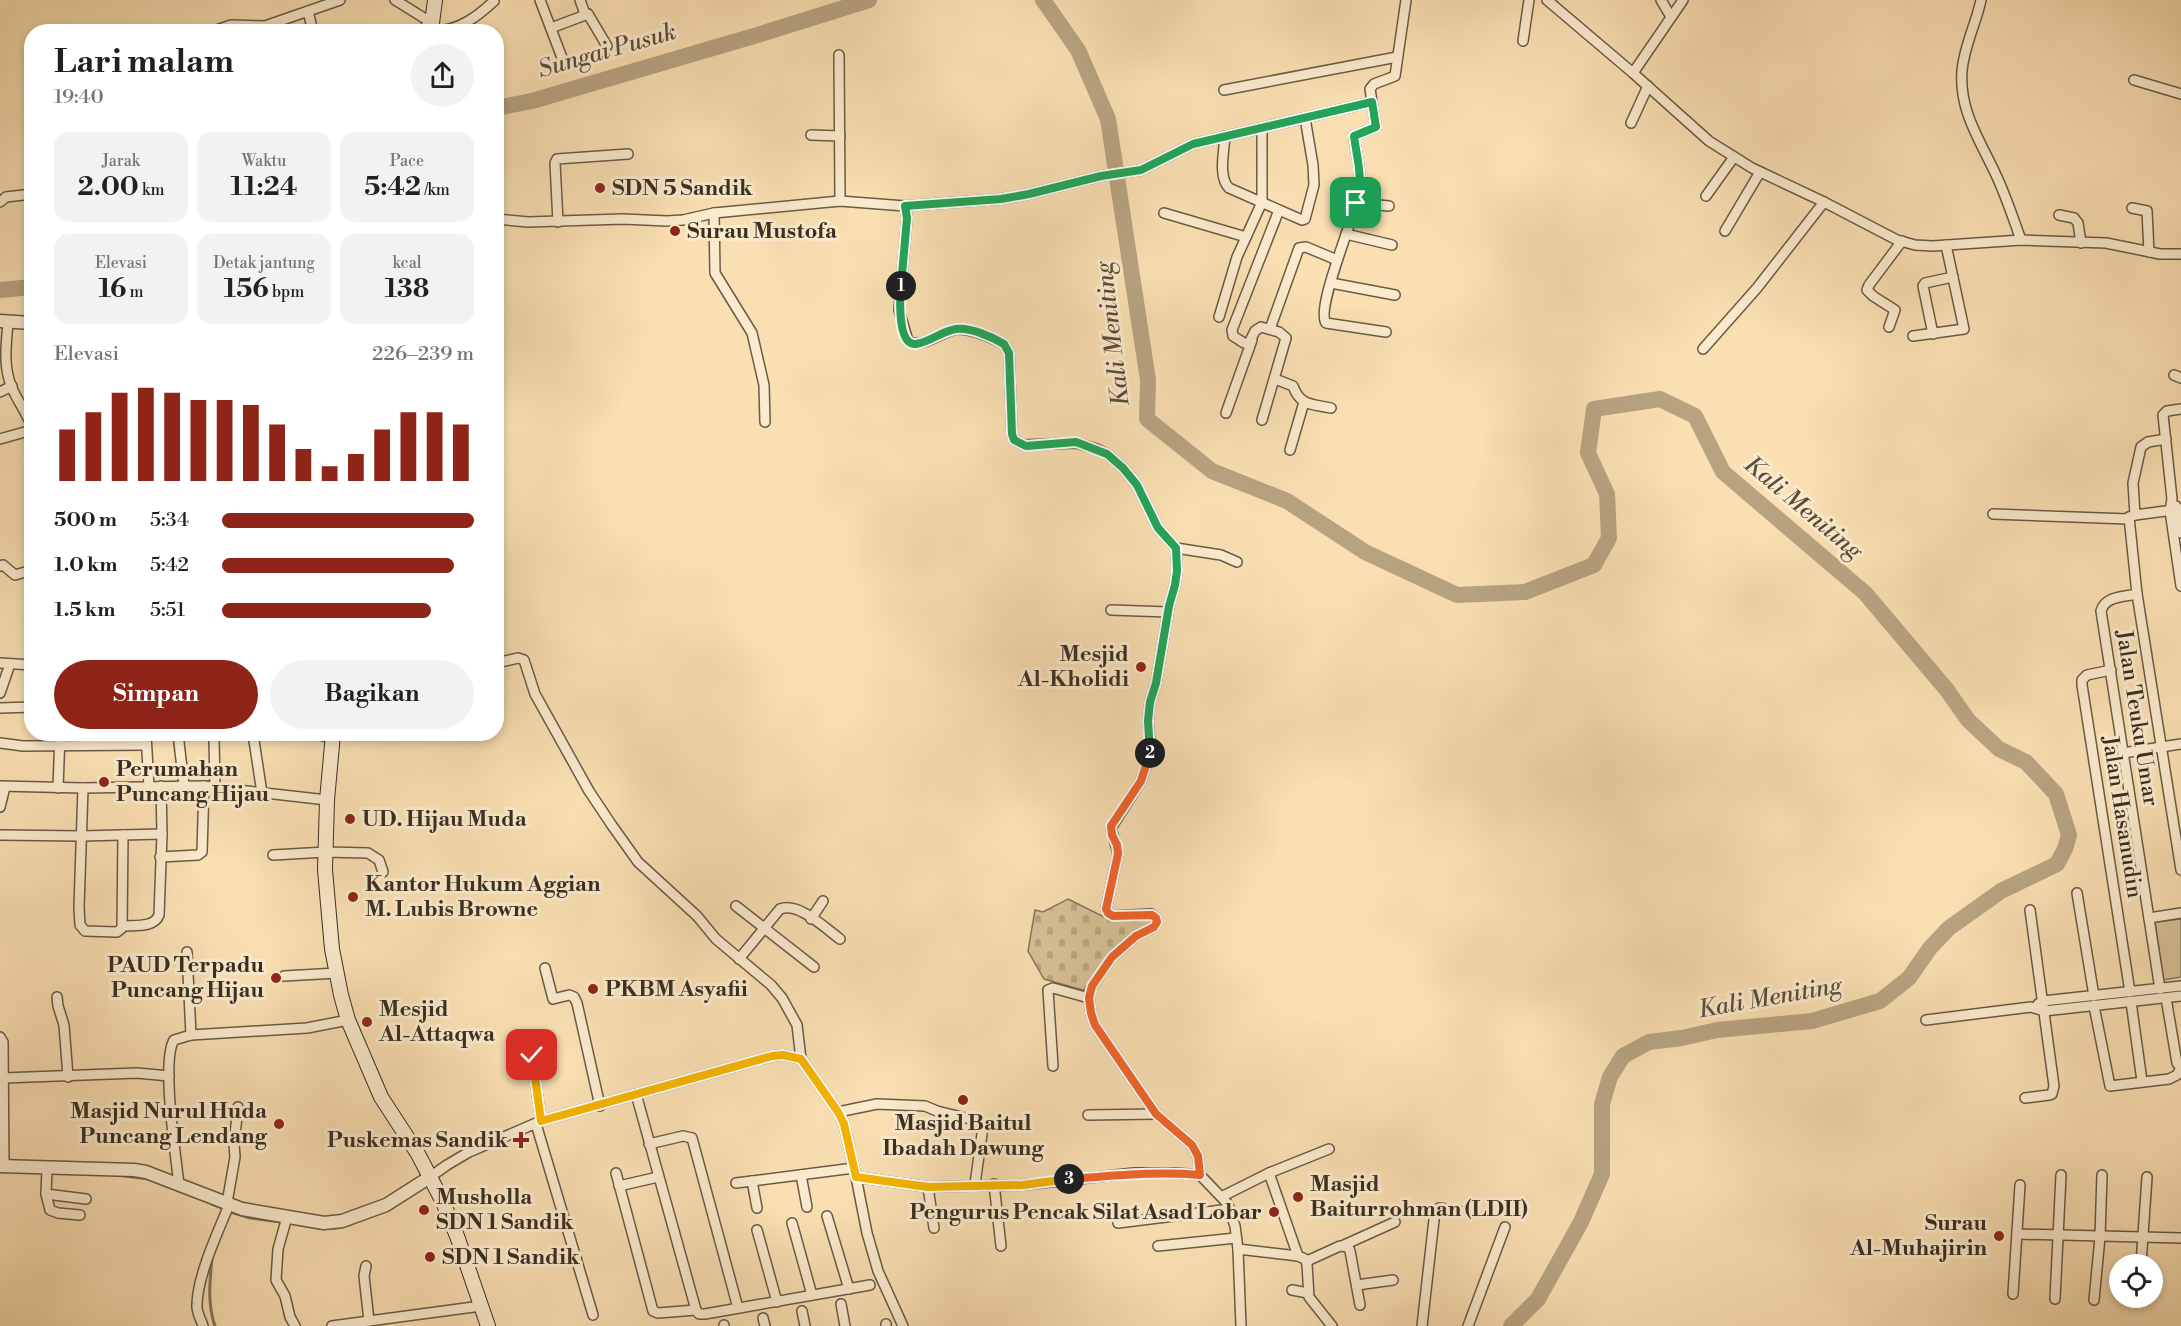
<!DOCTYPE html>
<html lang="id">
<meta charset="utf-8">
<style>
body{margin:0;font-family:"Libre Bodoni",serif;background:#f2f2f2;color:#202124;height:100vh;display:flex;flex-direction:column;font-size:22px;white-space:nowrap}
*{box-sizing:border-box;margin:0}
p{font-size:20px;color:#757577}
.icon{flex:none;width:33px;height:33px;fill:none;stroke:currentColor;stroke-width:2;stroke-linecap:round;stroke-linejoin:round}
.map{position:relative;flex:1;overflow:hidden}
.details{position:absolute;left:24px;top:24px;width:480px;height:717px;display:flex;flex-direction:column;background:#fff;border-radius:24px;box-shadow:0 3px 9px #0003}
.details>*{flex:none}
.controls{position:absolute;left:2109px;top:1254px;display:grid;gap:12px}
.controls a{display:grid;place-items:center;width:54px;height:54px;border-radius:50%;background:#fff;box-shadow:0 3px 9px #0003;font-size:30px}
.pin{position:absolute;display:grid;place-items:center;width:51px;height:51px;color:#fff;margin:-26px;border-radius:12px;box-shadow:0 3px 9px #0006}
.km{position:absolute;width:30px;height:30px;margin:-15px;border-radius:50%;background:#222;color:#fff;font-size:16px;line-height:30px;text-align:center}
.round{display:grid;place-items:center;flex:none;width:63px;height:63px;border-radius:32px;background:#f2f2f2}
.overview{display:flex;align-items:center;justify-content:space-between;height:102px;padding:0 30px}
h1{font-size:33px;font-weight:700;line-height:45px}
.figures{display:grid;grid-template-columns:repeat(3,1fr);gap:9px;height:102px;padding:6px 30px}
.figures div{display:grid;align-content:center;border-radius:15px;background:#f2f2f2;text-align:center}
.figures b{font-size:26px;font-weight:700}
.figures small{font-size:16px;font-weight:400}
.figures p{font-size:16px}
.chart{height:168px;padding:12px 30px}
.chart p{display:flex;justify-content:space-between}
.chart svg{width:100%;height:108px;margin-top:6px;stroke:#8f2418;stroke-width:6}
.primary-button{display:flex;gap:12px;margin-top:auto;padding:12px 30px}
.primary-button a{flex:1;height:69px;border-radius:36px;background:#8f2418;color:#fff;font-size:24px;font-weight:700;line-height:69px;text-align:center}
.primary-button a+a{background:#f2f2f2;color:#202124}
ul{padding:0 30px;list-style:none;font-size:20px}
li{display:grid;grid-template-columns:96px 72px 1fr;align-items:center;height:45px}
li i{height:15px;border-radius:8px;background:#8f2418}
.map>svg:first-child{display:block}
.cemetery{fill:url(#cemetery-stones);stroke:#88785d;stroke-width:1.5}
.garden{fill:#d8c199;stroke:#88785d;stroke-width:1.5}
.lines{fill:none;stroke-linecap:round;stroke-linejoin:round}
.stream{stroke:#85755b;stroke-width:3}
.river{stroke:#b8a381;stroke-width:16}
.minor-casing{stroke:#695b45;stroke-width:12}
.tertiary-casing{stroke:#695b45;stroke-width:15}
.secondary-casing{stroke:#392f21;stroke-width:16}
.minor{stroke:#fbeacd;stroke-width:9}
.tertiary{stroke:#fbeacd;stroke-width:12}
.secondary{stroke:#fbeacd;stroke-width:14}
.split-1-casing{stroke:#fff;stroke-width:12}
.split-2-casing{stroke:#fff;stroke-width:12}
.split-3-casing{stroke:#fff;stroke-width:12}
.split-4-casing{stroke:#fff;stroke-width:12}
.split-1{stroke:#22a559;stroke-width:8}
.split-2{stroke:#22a559;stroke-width:8}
.split-3{stroke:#f0652b;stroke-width:8}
.split-4{stroke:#f5b400;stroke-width:8}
.poi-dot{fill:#8f2418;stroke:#fbeacd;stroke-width:2}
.labels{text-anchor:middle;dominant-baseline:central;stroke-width:6;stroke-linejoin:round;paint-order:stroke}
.poi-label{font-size:22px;font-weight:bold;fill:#392f21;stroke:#fbeacd;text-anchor:start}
.street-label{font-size:22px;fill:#392f21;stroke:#fbeacd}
.water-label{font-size:24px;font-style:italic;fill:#594c39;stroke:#fbeacd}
</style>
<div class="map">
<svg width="2181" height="1326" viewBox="0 0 2181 1326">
<defs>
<pattern id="cemetery-stones" width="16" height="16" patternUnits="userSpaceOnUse" patternTransform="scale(1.5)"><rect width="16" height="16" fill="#d8c199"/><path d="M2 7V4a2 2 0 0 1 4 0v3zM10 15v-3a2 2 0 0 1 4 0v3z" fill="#baa684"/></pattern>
</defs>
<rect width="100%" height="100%" fill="#f9dfb2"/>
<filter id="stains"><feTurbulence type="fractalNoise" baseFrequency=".00333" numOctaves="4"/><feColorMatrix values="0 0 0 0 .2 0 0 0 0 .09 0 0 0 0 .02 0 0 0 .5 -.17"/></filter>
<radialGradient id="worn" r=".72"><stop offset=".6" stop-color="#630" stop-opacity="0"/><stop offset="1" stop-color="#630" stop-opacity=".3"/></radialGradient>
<path class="cemetery" d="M1068,899L1110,920L1148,917L1152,919V922C1118,942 1103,953 1086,991L1044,979L1028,951L1035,910L1043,912Z"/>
<polygon class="garden" points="2181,919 2181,977 2163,980 2155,922"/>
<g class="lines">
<g class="stream">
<polyline points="124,1176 150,1179"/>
<polyline points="212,1204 225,1209"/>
<polyline points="231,1212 250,1218 281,1222"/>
<path d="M298,1224C317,1229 338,1232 355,1222"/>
<path d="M212,1257C210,1280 207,1304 215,1326"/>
</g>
<g class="river">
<polyline points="1043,0 1078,50 1108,119 1148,380 1147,419 1212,471 1287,501 1365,552 1457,595 1525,592 1594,565 1609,538 1607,494 1588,453 1594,409 1660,399 1695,416 1723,472 1865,593 1947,690 1968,720 1999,749 2026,762 2056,794 2069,835 2065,849 2057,864 2001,891 1949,928 1930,948 1909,978 1880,1001 1812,1021 1717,1030 1682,1038 1649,1042 1623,1056 1610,1077 1602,1104 1602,1174 1581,1222 1538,1299 1511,1326"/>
<polyline points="496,108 532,101 754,36 869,0"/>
<polyline points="0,290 32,287"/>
</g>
<defs>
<g id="minor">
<polyline points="395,0 432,23"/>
<polyline points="540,0 564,63"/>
<polyline points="580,0 585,14"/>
<polyline points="1547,0 1633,73 1709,141 1752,168 1824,202 1897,240 1915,245 1933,246 2021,240 2106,243 2160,254 2181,254"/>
<polyline points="1661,0 1671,17"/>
<path d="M1981,0C1976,24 1964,46 1962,71C1959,111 1980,140 1996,175C2006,196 2013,218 2021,240"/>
<polyline points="308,11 313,32"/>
<polyline points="551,28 588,14 607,46"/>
<polyline points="211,32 231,25 265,26 340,0"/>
<path d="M433,32C459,30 476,18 494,1"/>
<polyline points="1523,41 1529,0"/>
<polyline points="839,55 840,201"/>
<polyline points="1633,73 1683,0"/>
<polyline points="2134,80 2181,94"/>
<polyline points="1224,90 1397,57"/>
<polyline points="1631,123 1648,86"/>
<polyline points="811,135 840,136"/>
<path d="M1225,136C1224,152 1218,177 1229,188L1302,220L1305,219L1314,185L1313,165L1305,118"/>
<polyline points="1706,196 1734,157"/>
<polyline points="0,202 6,197 32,194"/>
<polyline points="1356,203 1389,206"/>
<polyline points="905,206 1001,199 1029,194 1101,176 1141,170 1193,144 1372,102"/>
<polyline points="2132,208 2147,211 2149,252"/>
<polyline points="714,213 715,273 752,333 764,385 765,422"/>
<polyline points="1164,213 1246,237"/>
<polyline points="2059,215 2074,218 2078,223 2081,243"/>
<path d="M496,219L528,222L623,219L667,221L683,220L714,213L840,201L905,206L907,218L899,310L908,341C922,350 943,330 958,329C973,329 992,338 1004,344L1009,353L1012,434L1014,440L1024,445L1076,443L1097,449L1107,454L1123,468L1137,485L1158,528L1176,548L1177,571L1175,585L1169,606L1156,683L1150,702L1148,721L1150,745L1147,763L1141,781L1111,828L1118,854L1106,909L1108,913L1113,916L1151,914L1156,918L1157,922L1154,927L1136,936L1112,957L1091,988L1089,998L1091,1013L1095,1025L1156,1114L1192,1145L1198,1156L1200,1175"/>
<polyline points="558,222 555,163 557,159 628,154"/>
<polyline points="1725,231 1760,172"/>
<polyline points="1346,234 1392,245"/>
<polyline points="1331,283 1395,295"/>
<polyline points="1219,317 1237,257 1262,202 1262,128"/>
<path d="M8,323C6,345 3,367 12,388C18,402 27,413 32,427"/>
<polyline points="1889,327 1895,310 1873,296 1867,290 1869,285 1902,241"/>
<polyline points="1270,329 1299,248 1306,247 1337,260"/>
<path d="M1386,332L1326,323C1315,308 1356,215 1359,191C1362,172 1356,155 1354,136L1376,127L1370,89L1374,84L1395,76L1406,0"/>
<polyline points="1933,334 1923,286 1925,283 1953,277"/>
<polyline points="1913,336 1964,329 1946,245"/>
<polyline points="1703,349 1757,288 1824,202"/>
<polyline points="2174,375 2181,378"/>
<path d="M1275,379L1293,386C1300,406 1312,404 1331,408"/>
<polyline points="0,392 12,386"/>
<polyline points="2181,409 2167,411 2163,415 2172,499 2170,511 2181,586"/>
<polyline points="1226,413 1252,340"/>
<polyline points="1262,420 1286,338 1279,332 1261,327 1255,331 1249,343 1244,343 1233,336 1232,330 1279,210"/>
<polyline points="0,439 32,430"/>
<polyline points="1290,450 1304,402"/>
<polyline points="2176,506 2181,533"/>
<polyline points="1993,514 2128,519"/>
<polyline points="2135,515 2133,483 2141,447 2148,442 2166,439"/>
<polyline points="1176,548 1221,555 1237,562"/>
<polyline points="0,566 3,565 15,575 32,570"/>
<polyline points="2137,594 2181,870"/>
<polyline points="1111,610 1168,612"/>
<polyline points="0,663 32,665"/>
<polyline points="496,663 518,658 524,660 535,694 589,791 611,824 638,862 697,916 716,939 771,985 782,998 797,1025 801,1059"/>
<polyline points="2111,670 2087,675 2082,680 2082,685 2130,992"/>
<polyline points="0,693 10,664"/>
<polyline points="0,708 32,707"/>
<polyline points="146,734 149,787"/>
<polyline points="178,734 184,785"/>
<polyline points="212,734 214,739 215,786"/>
<polyline points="253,734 262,793"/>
<polyline points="314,734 332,738"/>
<polyline points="0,743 23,746 146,745"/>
<polyline points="2123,753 2181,744"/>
<polyline points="0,786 83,788 204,786 327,800"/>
<polyline points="58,788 60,734"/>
<polyline points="83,788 79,907 80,925 85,931 117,932 122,928 123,835"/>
<polyline points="0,807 5,787"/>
<polyline points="0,835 81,836 162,834"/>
<polyline points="273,855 326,852 368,853 379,860 383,872"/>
<polyline points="160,857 198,855 202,852 204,786"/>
<polyline points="2077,893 2094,996"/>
<polyline points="736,906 814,967"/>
<polyline points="2149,918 2181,913"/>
<polyline points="811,919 823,901"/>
<path d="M123,926C135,925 154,928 159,915L162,834L161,786"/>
<polyline points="187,952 191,1035"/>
<path d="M739,959L780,909C799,902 825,928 840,939"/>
<polyline points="545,968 553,999 569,995 574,997 577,1003 600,1106"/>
<polyline points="284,976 337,973"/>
<path d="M2160,989L2101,611C2105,596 2124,597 2137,594L2129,517L2135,515L2181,509"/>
<polyline points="57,997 58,1006 64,1025 68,1077"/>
<polyline points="2166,998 2177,1063 2181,1068"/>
<polyline points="2131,1002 2142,1081"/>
<polyline points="2038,1004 2043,1001 2181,986"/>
<polyline points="2094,1006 2110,1086 2169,1079 2177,1075 2181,1068"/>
<polyline points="1926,1020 2031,1007 2044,1011 2181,996"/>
<polyline points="0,1037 3,1042 4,1167"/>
<polyline points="532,1055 541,1121"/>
<polyline points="1053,1066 1048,990 1053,988 1089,998"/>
<polyline points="3,1078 137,1073 169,1076"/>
<polyline points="636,1094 696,1310 699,1314 705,1314 870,1285"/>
<polyline points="2025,1098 2049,1095 2052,1094 2054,1086 2030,910"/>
<polyline points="838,1112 877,1104 925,1106 937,1111 970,1119 983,1127 975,1184"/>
<polyline points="1088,1115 1156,1114"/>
<polyline points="536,1124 593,1315"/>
<polyline points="649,1144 683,1136 692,1138 738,1308"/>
<polyline points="47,1168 46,1194 50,1210 58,1213 80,1215"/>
<polyline points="616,1173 653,1311 658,1313 696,1310"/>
<polyline points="1269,1173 1329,1149"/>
<polyline points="801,1175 807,1207"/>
<polyline points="430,1177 447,1165 469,1152 541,1121 772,1056 783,1055 801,1059 838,1112 844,1124 856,1177 928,1187 1023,1185 1134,1173 1175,1173 1200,1175 1227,1203 1235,1226 1238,1249 1298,1256 1305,1259 1307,1264 1309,1297 1332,1326"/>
<polyline points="856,1177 867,1233 878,1271 903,1326"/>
<polyline points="752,1181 757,1208"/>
<polyline points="736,1183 854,1168"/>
<polyline points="994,1184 1001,1246"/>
<path d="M179,1185C176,1156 161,1061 174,1040L191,1035L307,1028L348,1020"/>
<polyline points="619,1186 658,1177"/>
<polyline points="928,1187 934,1228"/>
<polyline points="46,1194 86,1199"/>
<polyline points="1223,1196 1269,1173 1298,1256"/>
<polyline points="227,1203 235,1157 234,1144 238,1107"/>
<polyline points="827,1216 849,1289"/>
<polyline points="287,1217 278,1249 276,1280 285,1296 290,1317 295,1326"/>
<polyline points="792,1223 812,1295"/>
<polyline points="1118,1223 1230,1209"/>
<polyline points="757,1230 777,1302"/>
<polyline points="2017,1234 2181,1238"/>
<polyline points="1344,1245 1395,1222"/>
<polyline points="1158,1246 1236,1238"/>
<polyline points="1238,1249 1241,1326"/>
<polyline points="1307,1261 1340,1246 1348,1247 1350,1251 1360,1305"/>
<polyline points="2141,1264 2147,1177"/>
<polyline points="366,1266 364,1276 369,1321"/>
<polyline points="1357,1285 1393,1280"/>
<polyline points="1292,1290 1308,1293"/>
<polyline points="2013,1294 2020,1185"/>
<polyline points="2055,1299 2061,1175"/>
<polyline points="2140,1299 2140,1298"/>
<polyline points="2094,1300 2100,1237 2102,1175"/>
<polyline points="841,1304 845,1326"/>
<polyline points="802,1311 805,1326"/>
<polyline points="763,1318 765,1326"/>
<polyline points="886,1324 886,1326"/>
<polyline points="724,1325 724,1326"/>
<path d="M203,1326C201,1319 196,1312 197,1304C198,1274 218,1232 229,1205"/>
<polyline points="332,1326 481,1306"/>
<polyline points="1422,1326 1435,1211 1439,1208 1460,1211"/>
<polyline points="1468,1326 1505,1227"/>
</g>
<g id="tertiary">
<polyline points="0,321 32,323"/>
<polyline points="0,1166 134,1170 146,1172 242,1209 324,1223 342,1221 386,1205 430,1177"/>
</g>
<g id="secondary">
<polyline points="424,32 432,23 435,0"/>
<polyline points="333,734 327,800 325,870 332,949 341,995 348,1020 381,1097 418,1154 443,1202 457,1236 488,1326"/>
</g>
</defs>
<use href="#minor" class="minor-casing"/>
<use href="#tertiary" class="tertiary-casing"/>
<use href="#secondary" class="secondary-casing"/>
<use href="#minor" class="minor"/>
<use href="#tertiary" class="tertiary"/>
<use href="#secondary" class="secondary"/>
</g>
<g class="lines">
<defs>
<path id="split-1" d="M901,286L907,218L905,206L1001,199L1029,194L1101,176L1141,170L1193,144L1372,102L1376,127L1354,136C1357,159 1364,180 1356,203"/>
<path id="split-2" d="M901,286C900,297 897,346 916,344C930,342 942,331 956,329C970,327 992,337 1004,344L1009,353L1012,434L1014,440L1026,446L1076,442L1107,454L1123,468L1137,485L1158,528L1176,548L1177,571L1175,585L1169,606L1156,683L1150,702L1148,721L1150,753"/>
<path id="split-3" d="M1069,1179C1113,1176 1156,1171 1200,1175L1198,1156L1192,1145L1156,1114L1095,1025L1091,1013L1089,998L1092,986L1112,957L1136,936L1154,927L1157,922L1156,918L1152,915L1113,916L1108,913L1106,909L1118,854L1117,845L1112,835L1111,826L1141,781L1150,753"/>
<polyline id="split-4" points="532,1055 541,1121 772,1056 783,1055 801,1059 838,1112 844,1124 856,1177 928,1187 1023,1185 1069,1179"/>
</defs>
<use href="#split-1" class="split-1-casing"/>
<use href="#split-2" class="split-2-casing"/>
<use href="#split-3" class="split-3-casing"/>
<use href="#split-4" class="split-4-casing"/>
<use href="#split-1" class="split-1"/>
<use href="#split-2" class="split-2"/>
<use href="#split-3" class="split-3"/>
<use href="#split-4" class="split-4"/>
</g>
<g class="poi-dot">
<circle cx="600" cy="188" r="6"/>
<circle cx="675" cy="231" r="6"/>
<circle cx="1141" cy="667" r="6"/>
<circle cx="104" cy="782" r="6"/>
<circle cx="350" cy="819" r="6"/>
<circle cx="353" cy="897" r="6"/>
<circle cx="276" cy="978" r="6"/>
<circle cx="593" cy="989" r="6"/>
<circle cx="367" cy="1022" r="6"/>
<circle cx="963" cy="1100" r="6"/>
<circle cx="279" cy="1124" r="6"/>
<path d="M518 1131h6v6h6v6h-6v6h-6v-6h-6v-6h6z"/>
<circle cx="1298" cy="1197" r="6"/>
<circle cx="424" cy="1210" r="6"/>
<circle cx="1274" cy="1212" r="6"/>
<circle cx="1999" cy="1236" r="6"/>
<circle cx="430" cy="1257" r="6"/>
</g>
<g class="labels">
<g class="poi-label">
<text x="612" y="188">SDN 5 Sandik</text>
<text x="687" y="231">Surau Mustofa</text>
<text x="1129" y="654" text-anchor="end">Mesjid<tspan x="1129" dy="25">Al-Kholidi</tspan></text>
<text x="116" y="769">Perumahan<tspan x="116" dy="25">Puncang Hijau</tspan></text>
<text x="362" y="819">UD. Hijau Muda</text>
<text x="365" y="884">Kantor Hukum Aggian<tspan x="365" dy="25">M. Lubis Browne</tspan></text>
<text x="264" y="965" text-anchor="end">PAUD Terpadu<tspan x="264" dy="25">Puncang Hijau</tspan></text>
<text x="605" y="989">PKBM Asyafii</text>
<text x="379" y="1009">Mesjid<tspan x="379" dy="25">Al-Attaqwa</tspan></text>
<text x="267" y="1111" text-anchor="end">Masjid Nurul Huda<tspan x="267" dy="25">Puncang Lendang</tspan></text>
<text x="963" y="1123" text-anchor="middle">Masjid Baitul<tspan x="963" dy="25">Ibadah Dawung</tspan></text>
<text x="508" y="1140" text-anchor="end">Puskemas Sandik</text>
<text x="1310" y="1184">Masjid<tspan x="1310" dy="25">Baiturrohman (LDII)</tspan></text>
<text x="436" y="1197">Musholla<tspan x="436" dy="25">SDN 1 Sandik</tspan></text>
<text x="1262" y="1212" text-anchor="end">Pengurus Pencak Silat Asad Lobar</text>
<text x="1987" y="1223" text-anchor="end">Surau<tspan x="1987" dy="25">Al-Muhajirin</tspan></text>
<text x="442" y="1257">SDN 1 Sandik</text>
</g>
<g class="street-label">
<text transform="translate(2137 718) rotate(81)">Jalan Teuku Umar</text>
<text transform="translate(2122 817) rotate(81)">Jalan Hasanudin</text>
</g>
<g class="water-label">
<text transform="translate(607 51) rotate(-16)">Sungai Pusuk</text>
<text transform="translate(1113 334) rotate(-97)">Kali Meniting</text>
<text transform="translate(1803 508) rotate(40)">Kali Meniting</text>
<text transform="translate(1770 998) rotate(-10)">Kali Meniting</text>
</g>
</g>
<rect width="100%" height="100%" filter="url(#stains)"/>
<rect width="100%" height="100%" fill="url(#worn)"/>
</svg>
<div class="controls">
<a><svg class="icon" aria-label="locate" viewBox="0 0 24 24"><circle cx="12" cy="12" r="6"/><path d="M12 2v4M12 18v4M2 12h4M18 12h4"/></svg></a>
</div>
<div class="pin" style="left:1356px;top:203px;background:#1e9e55"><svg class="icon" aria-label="arrive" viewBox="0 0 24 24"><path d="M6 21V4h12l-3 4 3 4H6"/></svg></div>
<div class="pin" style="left:532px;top:1055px;background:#d93025"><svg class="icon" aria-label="check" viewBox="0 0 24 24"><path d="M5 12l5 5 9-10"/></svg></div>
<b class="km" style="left:901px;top:286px">1</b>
<b class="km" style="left:1150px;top:753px">2</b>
<b class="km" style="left:1069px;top:1179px">3</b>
<section class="details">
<div class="overview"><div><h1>Lari malam</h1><p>19:40</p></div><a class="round"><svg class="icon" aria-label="share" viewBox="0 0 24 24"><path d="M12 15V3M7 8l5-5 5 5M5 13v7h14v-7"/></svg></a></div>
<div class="figures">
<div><p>Jarak</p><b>2.00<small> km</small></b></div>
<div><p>Waktu</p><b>11:24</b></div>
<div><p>Pace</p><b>5:42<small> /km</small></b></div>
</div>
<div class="figures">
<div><p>Elevasi</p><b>16<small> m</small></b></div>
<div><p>Detak jantung</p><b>156<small> bpm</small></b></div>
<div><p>kcal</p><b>138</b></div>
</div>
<div class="chart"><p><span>Elevasi</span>226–239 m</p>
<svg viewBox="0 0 160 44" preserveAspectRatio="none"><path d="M5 44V23M15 44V16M25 44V8M35 44V6M45 44V8M55 44V11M65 44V11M75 44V13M85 44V21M95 44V31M105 44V38M115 44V33M125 44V23M135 44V16M145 44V16M155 44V21"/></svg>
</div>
<ul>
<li><b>500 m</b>5:34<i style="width:100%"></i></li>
<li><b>1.0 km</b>5:42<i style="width:92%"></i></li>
<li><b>1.5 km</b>5:51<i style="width:83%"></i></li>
</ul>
<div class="primary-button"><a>Simpan</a><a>Bagikan</a></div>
</section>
</div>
